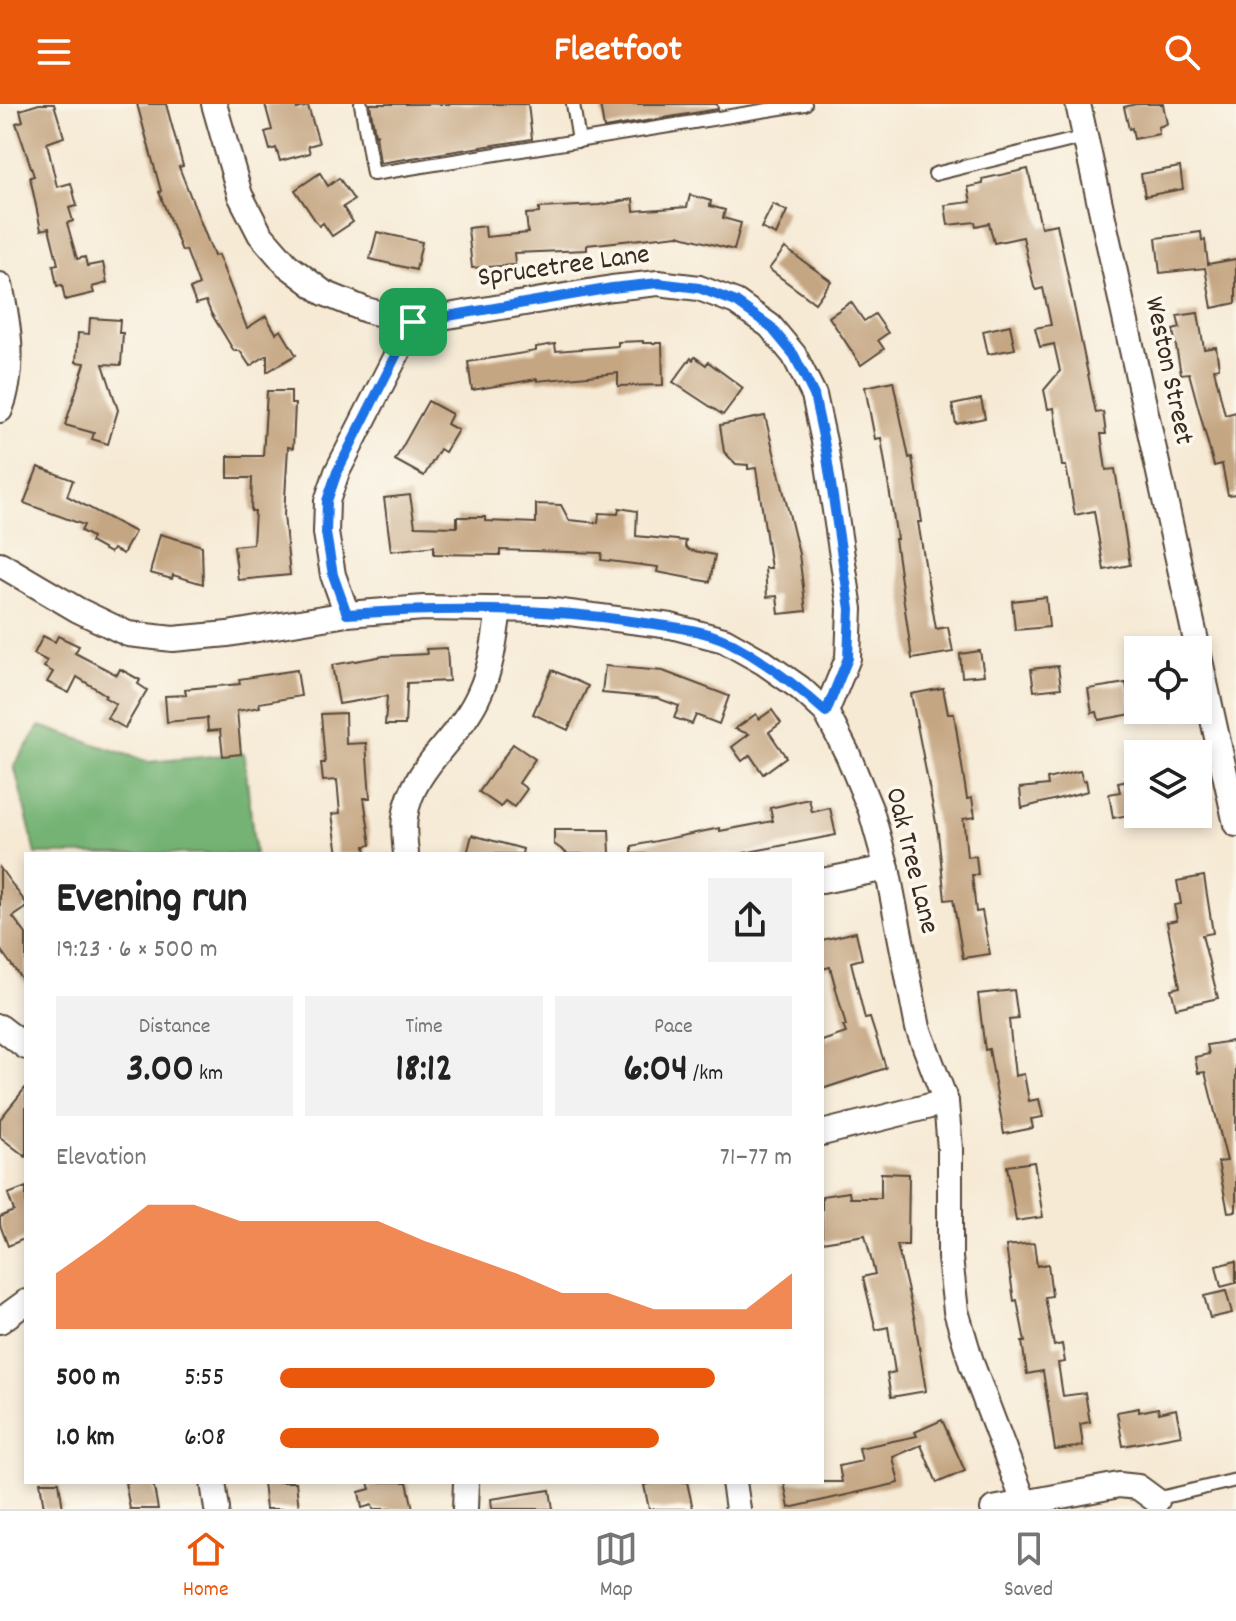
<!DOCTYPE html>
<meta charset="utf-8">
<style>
body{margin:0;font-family:Dekko,sans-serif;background:#f2f2f2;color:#222;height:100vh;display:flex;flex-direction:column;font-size:30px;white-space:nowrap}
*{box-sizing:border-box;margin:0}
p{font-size:26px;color:#767676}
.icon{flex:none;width:44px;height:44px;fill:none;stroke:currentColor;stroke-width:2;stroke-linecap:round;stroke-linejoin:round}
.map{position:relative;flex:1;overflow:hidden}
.sheet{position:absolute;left:24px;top:748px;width:800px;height:632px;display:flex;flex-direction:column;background:#fff;border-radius:0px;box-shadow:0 4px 12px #0003}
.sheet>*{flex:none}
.fabs{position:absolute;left:1124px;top:532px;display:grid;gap:16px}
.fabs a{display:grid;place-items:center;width:88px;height:88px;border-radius:0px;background:#fff;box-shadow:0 4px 12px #0003;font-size:40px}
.pin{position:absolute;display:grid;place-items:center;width:68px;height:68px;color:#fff;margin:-34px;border-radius:16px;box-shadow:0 4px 12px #0006}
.round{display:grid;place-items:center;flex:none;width:84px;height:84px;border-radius:0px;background:#f2f2f2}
.overview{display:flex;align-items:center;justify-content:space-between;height:136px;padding:0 32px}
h1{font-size:44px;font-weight:700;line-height:60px}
.metrics{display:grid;grid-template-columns:repeat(3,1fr);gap:12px;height:136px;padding:8px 32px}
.metrics div{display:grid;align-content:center;border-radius:0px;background:#f2f2f2;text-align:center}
.metrics b{font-size:40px;font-weight:700}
.metrics small{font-size:22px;font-weight:400}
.metrics p{font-size:22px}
.chart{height:224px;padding:16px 32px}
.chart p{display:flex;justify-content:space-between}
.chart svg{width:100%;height:144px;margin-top:8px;fill:#ea580c;opacity:.7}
ul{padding:0 32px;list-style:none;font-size:26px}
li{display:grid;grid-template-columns:128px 96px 1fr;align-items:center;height:60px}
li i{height:20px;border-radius:10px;background:#ea580c}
header{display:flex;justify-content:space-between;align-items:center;height:104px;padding:0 32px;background:#ea580c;color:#fff;font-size:36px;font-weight:700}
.tab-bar{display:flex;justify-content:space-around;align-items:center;height:112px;border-top:2px solid #e0e0e0;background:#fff;font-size:22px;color:#767676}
.tab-bar a{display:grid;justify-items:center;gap:4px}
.tab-bar .selected{color:#ea580c}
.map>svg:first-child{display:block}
.forest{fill:#74b374;stroke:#586e49;stroke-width:2}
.building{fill:#c5a682}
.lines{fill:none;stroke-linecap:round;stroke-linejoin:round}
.service-casing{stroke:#574739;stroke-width:16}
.minor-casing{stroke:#574739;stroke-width:28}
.service{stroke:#fff;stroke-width:12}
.minor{stroke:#fff;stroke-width:24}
.route-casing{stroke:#fff;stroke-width:16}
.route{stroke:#1a73e8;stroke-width:10}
.labels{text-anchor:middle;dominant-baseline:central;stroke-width:7;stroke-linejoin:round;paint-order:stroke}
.street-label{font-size:28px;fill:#3b2a1e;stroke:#fbf7ec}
</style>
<header><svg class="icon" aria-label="menu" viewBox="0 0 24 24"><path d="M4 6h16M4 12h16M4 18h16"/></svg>Fleetfoot<svg class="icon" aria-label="search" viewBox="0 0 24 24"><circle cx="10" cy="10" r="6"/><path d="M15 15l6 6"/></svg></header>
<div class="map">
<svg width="1236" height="1405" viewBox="0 0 1236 1405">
<rect width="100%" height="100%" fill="#fbf7ec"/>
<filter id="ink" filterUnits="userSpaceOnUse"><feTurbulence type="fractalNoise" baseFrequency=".0125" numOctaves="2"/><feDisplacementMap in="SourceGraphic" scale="16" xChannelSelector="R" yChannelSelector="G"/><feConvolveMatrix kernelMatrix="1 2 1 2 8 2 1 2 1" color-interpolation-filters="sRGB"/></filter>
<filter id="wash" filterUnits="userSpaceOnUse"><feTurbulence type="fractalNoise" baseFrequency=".006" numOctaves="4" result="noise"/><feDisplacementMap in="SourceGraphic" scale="32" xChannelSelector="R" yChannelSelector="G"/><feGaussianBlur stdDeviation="1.8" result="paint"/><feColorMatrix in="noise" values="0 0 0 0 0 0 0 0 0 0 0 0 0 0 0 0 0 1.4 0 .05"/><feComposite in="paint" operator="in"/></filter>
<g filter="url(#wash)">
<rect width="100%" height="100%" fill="#f6ead5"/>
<polygon class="forest" points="40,622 149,658 244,649 255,750 36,750 14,661"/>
<g id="blocks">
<g class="building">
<polygon points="39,0 54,0 64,33 47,39 57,83 71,79 77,102 69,104 73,117 67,119 77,155 85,153 87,162 103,159 107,179 92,183 94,189 65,196 62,181 57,182 53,161 58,160 49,124 41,126 30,73 34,72 16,19 23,17 20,6"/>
<polygon points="137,0 166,0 183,62 179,63 214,152 218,151 247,224 266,212 276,229 281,226 296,251 267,268 267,251 250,262 240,247 234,247 211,209 206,197 196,200 190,185 199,181 186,146 182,147 159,88 161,87"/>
<polygon points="265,0 295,0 297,5 308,2 319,39 308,42 310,49 280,57 276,44 270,46 265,28 272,26"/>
<polygon points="370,0 528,0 532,35 380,59 376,31 378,30 375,31"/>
<polygon points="600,0 717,0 718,5 604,24"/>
<polygon points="1136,0 1163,0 1167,20 1158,23 1159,30 1134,35 1132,24 1129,25 1124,3"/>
<polygon points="1180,63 1183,85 1145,92 1141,70"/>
<polygon points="1028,65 1041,123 1057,120 1096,309 1103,308 1106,330 1101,330 1106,366 1115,365 1130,461 1104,466 1094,407 1075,411 1066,362 1062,362 1054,304 1048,305 1044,286 1060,267 1054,240 1040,243 1035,224 1051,221 1043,184 1036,186 1034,183 1023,133 994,139 989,119 976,122 975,118 948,121 945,101 971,98 968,83 983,80 982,75"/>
<polygon points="320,69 328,82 339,74 354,96 343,103 353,118 332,132 323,119 319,122 295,86"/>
<polygon points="690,91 711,97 710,102 725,106 723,114 741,119 734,146 678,131 587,141 587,146 514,149 515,161 472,164 468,124 485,122 486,133 528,129 526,110 539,109 539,104 599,101 633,95 634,107 687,103"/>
<polygon points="773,100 787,107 776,131 761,124"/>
<polygon points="377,128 422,138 416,166 370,155"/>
<polygon points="1201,128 1202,137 1205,136 1208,160 1236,155 1236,199 1212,204 1205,164 1160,169 1156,134"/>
<polygon points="785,144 831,177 815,199 769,165"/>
<polygon points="851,198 864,217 875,210 888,229 878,236 884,245 861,261 829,213"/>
<polygon points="1198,209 1204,245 1216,243 1219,264 1214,265 1225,311 1236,308 1236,390 1228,391 1222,360 1214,362 1189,269 1181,270 1173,226 1180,224 1177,212"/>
<polygon points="90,214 120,216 119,229 123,229 121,261 103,260 118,306 108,340 92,335 94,329 65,321 85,259 76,258 78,229 89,230"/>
<polygon points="1010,221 1015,245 988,250 983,227"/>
<polygon points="643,237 643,239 662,239 663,281 618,282 618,269 537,277 537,275 472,286 468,258 536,247 536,243 555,240 556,247 618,242 618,238"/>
<polygon points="695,253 706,261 708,258 743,284 723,311 673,278 691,254 693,256"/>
<polygon points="893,277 909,354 912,353 922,418 918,418 936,525 948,523 953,548 912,555 895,435 897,435 881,334 875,335 865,283"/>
<polygon points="267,287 291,287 291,300 295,300 293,344 288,343 284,411 290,471 238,476 234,442 253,440 255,407 251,407 252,374 228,374 228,352 263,352"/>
<polygon points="981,295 985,314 956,320 952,301"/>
<polygon points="428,297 452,310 447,320 458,326 445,348 440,345 424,372 395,356"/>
<polygon points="765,312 799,450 806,507 779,510 777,492 767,493 765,464 771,464 756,364 748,365 748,361 736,360 724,348 720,321"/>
<polygon points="38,363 73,376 67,392 135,428 123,450 113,445 110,449 90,438 92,433 81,427 84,421 24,399"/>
<polygon points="410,391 415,422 457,423 457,413 485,413 485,417 536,419 536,400 561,401 569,416 598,419 599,409 618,410 619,404 637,407 636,432 686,437 685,442 689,446 715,451 710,478 657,468 658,463 601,456 602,449 500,446 500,451 434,450 434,442 391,447 384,394"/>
<polygon points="160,430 202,442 203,480 173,471 172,475 150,469"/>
<polygon points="1046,493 1049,523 1015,526 1012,497"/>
<polygon points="43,532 55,538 58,532 79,542 75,549 117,571 120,565 140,576 138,580 147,586 125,624 107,614 116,600 104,593 106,591 77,573 69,589 47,578 53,568 44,563 47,557 34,550"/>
<polygon points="447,544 449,577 407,579 405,621 385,621 387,592 339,600 332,561 384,552 427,550 426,545"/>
<polygon points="980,547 984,571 962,573 960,550"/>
<polygon points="605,562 663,567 729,592 719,620 696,611 692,620 674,614 679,602 657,594 602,589"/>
<polygon points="1058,562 1061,584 1034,587 1031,565"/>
<polygon points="297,566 301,592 259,599 260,603 237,607 241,650 223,652 220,626 208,627 207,614 167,618 165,592 186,591 185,585 240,580 239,575"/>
<polygon points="552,566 588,582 568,626 533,610"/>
<polygon points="1126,579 1132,610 1099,616 1097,608 1092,609 1088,585"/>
<polygon points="943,584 948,610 954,610 967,695 972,694 975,713 963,715 964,721 967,753 976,752 978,771 972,771 976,808 982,807 990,850 963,854 953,795 945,796 938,729 911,590"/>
<polygon points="772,606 781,619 769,628 786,653 763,670 750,651 742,657 732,643 749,630 735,625 756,610 759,615"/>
<polygon points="345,609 346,640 366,639 370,694 364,694 371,741 365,742 366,750 338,750 332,710 340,709 337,676 323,677 321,659 325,659 321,610"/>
<polygon points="513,640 535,655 519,679 527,685 514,703 505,697 501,703 479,688"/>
<polygon points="1080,667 1083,677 1086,676 1088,687 1022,704 1020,684 1048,681 1047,675"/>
<polygon points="1138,675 1138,709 1113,714 1109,690 1120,688 1118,679"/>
<polygon points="809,695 812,708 830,704 836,731 739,750 632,750 632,742 720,724 720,727 773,717 770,704"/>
<polygon points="554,726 609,726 610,750 568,750 554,740"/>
<polygon points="472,731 523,745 522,750 467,750"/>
<polygon points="0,764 26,799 26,804 13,813 26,830 26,881 0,845"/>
<polygon points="1204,772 1213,829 1202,831 1218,894 1176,904 1171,885 1180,883 1167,818 1177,816 1174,801 1181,800 1177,777"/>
<polygon points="856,828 862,855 851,858 865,915 870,914 886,964 822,985 822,937 846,929 843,922 846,922 830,863 822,865 822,836"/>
<polygon points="1014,886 1018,915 1009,916 1015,972 1024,970 1029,997 1039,995 1043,1013 1031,1015 1033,1024 1004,1030 989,945 985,946 978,890"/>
<polygon points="1232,937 1233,945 1236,944 1236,1107 1228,1108 1218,1058 1227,1057 1205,968 1198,969 1195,953 1209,950 1207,941"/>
<polygon points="26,983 26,1053 0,1033 0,1015"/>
<polygon points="1034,1058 1043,1113 1016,1117 1007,1062"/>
<polygon points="881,1069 909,1070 908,1141 897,1141 915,1217 926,1287 891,1293 887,1270 895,1268 888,1223 876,1226 863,1173 875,1170 865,1131 822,1138 822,1092 849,1088 850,1094 881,1094"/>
<polygon points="26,1083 26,1134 8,1142 0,1121 0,1113 14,1107 8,1090"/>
<polygon points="1034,1139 1037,1162 1048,1160 1052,1192 1045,1193 1054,1242 1062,1240 1065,1258 1058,1259 1063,1292 1085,1289 1090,1318 1080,1320 1083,1342 1055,1346 1043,1267 1027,1270 1022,1238 1025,1238 1017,1196 1014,1197 1006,1142"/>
<polygon points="1236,1157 1236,1179 1221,1183 1216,1162"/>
<polygon points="1226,1187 1232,1209 1210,1214 1204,1192"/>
<polygon points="1139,1304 1139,1308 1158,1304 1159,1309 1176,1305 1181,1331 1123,1342 1117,1308"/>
<polygon points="942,1316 965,1367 937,1379 921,1341 893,1353 899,1379 789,1404 784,1378 842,1378 839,1362 862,1357 859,1344 917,1332 915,1328"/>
<polygon points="40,1378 59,1378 63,1405 44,1405"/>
<polygon points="125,1378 153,1378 158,1405 130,1405"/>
<polygon points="263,1378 296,1378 299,1405 266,1405"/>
<polygon points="368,1378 407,1378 413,1405 373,1405 372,1401 362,1404 359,1388 370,1385"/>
<polygon points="657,1378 687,1378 693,1405 649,1405 644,1381"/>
<polygon points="550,1386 553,1405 492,1405 491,1395"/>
</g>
</g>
</g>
<g filter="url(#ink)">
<use href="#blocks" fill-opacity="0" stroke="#574739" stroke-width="2"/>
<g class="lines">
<defs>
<g id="service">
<polyline points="361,0 373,70 805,0"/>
<polyline points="573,0 579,37"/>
<polyline points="935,70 1085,33"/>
<polyline points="1155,1398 1160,1394 1236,1376"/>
</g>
<g id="minor">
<polyline points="214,0 240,91 260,130 287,161 324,189 366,206 413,218 612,184 658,179 699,184 736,198 770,222 794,251 814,291 826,347 850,505 848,554 826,608"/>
<polyline points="1078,0 1198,546"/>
<path d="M0,181C9,222 16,266 0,306"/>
<polyline points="0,460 78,506 128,530 173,535 228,530 347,510 424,504 546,506 671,522 724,536 763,558 800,584 826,608 848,651 871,707 887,764 918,924 946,998 950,1045 950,1154 956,1207 972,1261 1024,1398"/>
<polyline points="347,510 333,471 326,429 327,397 337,368 413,218"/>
<polyline points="1198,547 1236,720"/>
<path d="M406,750C405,738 403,725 405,713C412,662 461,634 480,588C492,562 495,533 499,505"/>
<polyline points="822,777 887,764"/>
<polyline points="0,923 26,943"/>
<polyline points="822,1029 946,998"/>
<polyline points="0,1217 26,1198"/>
<polyline points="213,1378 217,1405"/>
<polyline points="734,1378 738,1405"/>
<polyline points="465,1405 466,1378"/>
<polyline points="993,1405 1119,1381 1138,1383 1157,1397"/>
</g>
</defs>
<use href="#service" class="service-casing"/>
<use href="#minor" class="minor-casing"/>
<use href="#service" class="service"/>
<use href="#minor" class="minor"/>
</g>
</g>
<g class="lines" filter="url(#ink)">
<defs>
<path id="route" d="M658,179L699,184L736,198L770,222L794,251L814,291L826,347L850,505L848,554L826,608C796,581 764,556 727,537C701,525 667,522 638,518C541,503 445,503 347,510L333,471L326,429L327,397L337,368L413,218L612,184Z"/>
</defs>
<use href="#route" class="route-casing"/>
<use href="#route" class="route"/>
</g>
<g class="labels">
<g class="street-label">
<text transform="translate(564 164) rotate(-8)">Sprucetree Lane</text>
<text transform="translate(1167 267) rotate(78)">Weston Street</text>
<text transform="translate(910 757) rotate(76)">Oak Tree Lane</text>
</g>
</g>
</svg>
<div class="fabs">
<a><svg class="icon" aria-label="locate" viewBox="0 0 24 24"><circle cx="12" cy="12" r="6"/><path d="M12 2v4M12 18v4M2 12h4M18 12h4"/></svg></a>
<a><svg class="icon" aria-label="layers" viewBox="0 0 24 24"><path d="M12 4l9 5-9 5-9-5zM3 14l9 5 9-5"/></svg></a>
</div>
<div class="pin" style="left:413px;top:218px;background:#1e9e55"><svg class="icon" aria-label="arrive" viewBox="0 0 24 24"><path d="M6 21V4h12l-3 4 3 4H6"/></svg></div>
<section class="sheet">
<div class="overview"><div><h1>Evening run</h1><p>19:23 · 6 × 500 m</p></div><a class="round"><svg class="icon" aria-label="share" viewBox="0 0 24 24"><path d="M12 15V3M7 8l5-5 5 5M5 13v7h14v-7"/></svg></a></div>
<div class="metrics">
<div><p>Distance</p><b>3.00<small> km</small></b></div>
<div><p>Time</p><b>18:12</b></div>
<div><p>Pace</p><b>6:04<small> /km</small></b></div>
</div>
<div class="chart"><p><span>Elevation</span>71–77 m</p>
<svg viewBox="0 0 160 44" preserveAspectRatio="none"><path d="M0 44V27L10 17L20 6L30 6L40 11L50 11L60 11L70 11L80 17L90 22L100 27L110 33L120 33L130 38L140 38L150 38L160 27V44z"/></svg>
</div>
<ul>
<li><b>500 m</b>5:55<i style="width:85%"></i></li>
<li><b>1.0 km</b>6:08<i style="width:74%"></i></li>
</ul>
</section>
</div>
<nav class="tab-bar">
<a class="selected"><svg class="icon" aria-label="home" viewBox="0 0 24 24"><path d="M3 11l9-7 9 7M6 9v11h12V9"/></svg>Home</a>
<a><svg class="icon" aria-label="map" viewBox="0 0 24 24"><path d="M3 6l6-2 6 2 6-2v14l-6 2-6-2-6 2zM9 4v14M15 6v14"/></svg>Map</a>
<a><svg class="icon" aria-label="saved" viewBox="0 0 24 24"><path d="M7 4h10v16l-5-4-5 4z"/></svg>Saved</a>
</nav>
